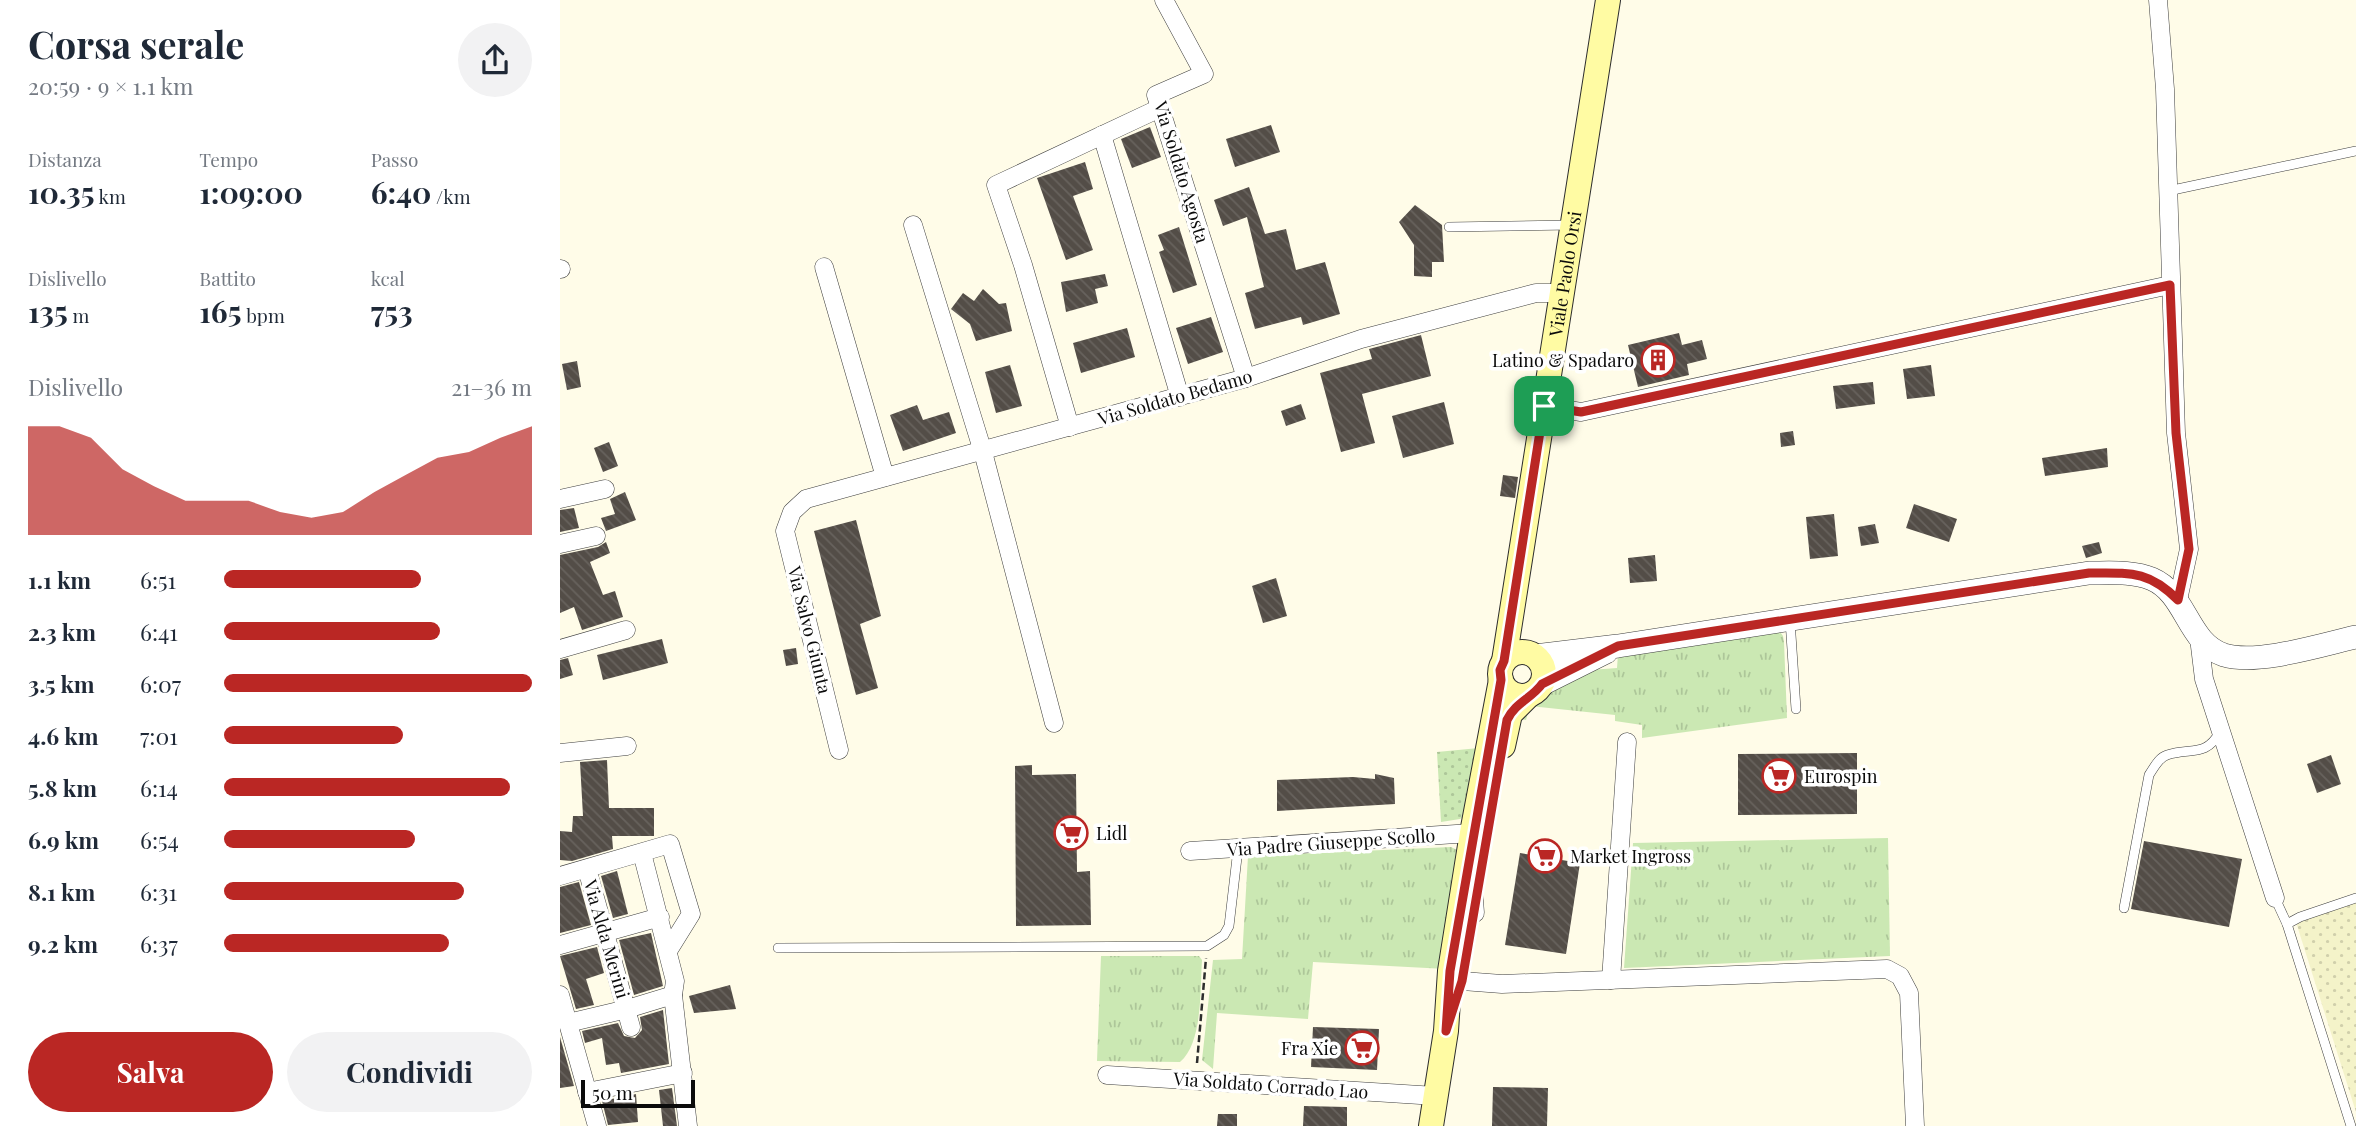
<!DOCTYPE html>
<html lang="it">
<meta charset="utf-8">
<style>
body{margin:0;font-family:"Playfair Display",serif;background:#f2f2f3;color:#1f2937;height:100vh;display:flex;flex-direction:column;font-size:26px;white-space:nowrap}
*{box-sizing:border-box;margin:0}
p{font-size:23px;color:#747a83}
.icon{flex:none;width:38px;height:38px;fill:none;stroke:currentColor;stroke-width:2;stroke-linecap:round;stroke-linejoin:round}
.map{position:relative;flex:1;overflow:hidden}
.drawer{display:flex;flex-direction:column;background:#fff;width:560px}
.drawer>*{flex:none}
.scale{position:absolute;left:21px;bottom:18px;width:114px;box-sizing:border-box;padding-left:7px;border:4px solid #0b0b0b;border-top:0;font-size:19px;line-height:24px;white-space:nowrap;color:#0b0b0b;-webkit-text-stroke:5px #fff;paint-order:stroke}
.pin{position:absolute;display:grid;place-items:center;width:60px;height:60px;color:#fff;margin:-30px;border-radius:14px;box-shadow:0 4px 10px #0006}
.round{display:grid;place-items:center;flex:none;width:74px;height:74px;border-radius:37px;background:#f2f2f3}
.headline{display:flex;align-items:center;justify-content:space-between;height:119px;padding:0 28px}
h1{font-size:38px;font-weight:700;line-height:52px}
.figures{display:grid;grid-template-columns:repeat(3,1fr);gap:10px;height:119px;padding:7px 28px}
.figures div{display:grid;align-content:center}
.figures b{font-size:30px;font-weight:700}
.figures small{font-size:19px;font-weight:400}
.figures p{font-size:19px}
.chart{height:196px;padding:14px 28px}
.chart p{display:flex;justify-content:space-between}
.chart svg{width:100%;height:126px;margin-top:7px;fill:#ba2724;opacity:.7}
.cta{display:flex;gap:14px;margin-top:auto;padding:14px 28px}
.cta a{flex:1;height:80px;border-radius:42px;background:#ba2724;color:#fff;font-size:28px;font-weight:700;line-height:80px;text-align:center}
.cta a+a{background:#f2f2f3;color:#1f2937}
ul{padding:0 28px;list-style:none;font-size:23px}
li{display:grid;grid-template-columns:112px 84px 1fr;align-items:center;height:52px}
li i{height:18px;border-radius:9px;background:#ba2724}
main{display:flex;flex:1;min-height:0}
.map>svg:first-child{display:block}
.farmland{fill:url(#farmland-dots)}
.grass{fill:url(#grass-tufts)}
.garden{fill:url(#garden-dots)}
.building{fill:url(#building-back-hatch)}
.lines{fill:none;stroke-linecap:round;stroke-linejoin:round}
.service-casing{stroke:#3e3e3e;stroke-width:10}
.minor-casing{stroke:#3e3e3e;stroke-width:19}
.tertiary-casing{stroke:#3e3e3e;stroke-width:24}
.secondary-casing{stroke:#2d2d2d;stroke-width:26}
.path{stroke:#2d2d2d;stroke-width:2.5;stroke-dasharray:7 3.5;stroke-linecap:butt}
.service{stroke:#fff;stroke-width:9}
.minor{stroke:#fff;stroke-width:18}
.tertiary{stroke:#fff;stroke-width:23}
.secondary{stroke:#fffba3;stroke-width:24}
.route-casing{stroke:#fff;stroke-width:14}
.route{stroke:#ba2724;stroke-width:9}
.labels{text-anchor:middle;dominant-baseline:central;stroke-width:7;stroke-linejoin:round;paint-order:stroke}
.street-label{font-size:18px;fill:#0b0b0b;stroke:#fff}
.poi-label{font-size:18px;fill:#0b0b0b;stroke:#fff;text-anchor:start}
</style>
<main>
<section class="drawer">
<div class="headline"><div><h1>Corsa serale</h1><p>20:59 · 9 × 1.1 km</p></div><a class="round"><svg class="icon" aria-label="share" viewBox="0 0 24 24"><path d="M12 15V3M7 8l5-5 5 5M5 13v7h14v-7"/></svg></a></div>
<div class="figures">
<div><p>Distanza</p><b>10.35<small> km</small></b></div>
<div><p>Tempo</p><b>1:09:00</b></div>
<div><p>Passo</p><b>6:40<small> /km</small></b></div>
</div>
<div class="figures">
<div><p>Dislivello</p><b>135<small> m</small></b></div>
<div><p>Battito</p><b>165<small> bpm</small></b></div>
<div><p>kcal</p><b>753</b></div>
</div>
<div class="chart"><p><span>Dislivello</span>21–36 m</p>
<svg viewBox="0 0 160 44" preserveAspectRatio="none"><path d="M0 44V6L10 6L20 10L30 21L40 27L50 32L60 32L70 32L80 36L90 38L100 36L110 29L120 23L130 17L140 15L150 10L160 6V44z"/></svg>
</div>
<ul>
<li><b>1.1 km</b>6:51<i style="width:64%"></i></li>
<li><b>2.3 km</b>6:41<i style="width:70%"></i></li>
<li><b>3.5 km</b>6:07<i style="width:100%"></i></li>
<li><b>4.6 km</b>7:01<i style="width:58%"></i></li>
<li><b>5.8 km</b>6:14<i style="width:93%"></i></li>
<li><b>6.9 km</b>6:54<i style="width:62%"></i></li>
<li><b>8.1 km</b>6:31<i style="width:78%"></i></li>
<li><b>9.2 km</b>6:37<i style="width:73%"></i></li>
</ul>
<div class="cta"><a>Salva</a><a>Condividi</a></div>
</section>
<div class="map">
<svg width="1796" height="1126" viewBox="0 0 1796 1126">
<defs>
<pattern id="farmland-dots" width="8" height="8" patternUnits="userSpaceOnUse" patternTransform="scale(1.75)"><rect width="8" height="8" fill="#f4f3c9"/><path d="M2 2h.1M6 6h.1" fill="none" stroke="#d0cfab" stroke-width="1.8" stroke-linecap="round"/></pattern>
<pattern id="grass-tufts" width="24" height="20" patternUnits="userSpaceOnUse" patternTransform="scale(1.75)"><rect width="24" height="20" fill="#cbe8b3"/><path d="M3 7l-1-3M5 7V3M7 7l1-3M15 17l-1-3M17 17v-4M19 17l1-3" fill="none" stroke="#adc699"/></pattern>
<pattern id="garden-dots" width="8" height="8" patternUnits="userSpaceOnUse" patternTransform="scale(1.75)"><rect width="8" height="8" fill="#cbe8b3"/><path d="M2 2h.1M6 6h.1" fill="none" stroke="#adc699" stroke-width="1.8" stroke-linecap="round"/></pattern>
<pattern id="building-back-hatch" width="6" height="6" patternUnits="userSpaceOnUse" patternTransform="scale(1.75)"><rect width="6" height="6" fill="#534d47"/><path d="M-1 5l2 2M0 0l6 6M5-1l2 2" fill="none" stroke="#67625d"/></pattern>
</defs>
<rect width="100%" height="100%" fill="#fffce8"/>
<polygon class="farmland" points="1796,898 1796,1112 1734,916"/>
<g class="grass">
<polygon points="1218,629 1223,636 1224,642 1227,718 1082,738 1082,725 1055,721 1055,715 970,706 966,720 955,718 984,692 1030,670 1057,668 1058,654"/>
<polygon points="1328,838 1330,956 1064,968 1073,843"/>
<polygon points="891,847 897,850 886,969 753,962 748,1019 657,1013 653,1069 642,1060 653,960 682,959 688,856"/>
<path d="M541,956H639L642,960C640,988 643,1043 620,1062L537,1061Z"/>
</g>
<polygon class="garden" points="919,748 908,814 900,819 881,822 877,752"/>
<g class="building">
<polygon points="711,125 720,152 675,167 666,139"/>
<polygon points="590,127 601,157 572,168 561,139"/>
<polygon points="525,162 533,189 513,196 533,250 506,260 477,178"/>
<polygon points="689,187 705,234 726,229 736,270 765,262 780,314 743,325 741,317 695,329 685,293 704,287 687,217 663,226 654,200"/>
<polygon points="855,205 882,225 884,262 872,262 872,277 854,276 854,245 839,222"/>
<polygon points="619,227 637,285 613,293 599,252 604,250 598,235"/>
<polygon points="545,274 548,286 535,289 538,303 506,312 501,282"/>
<polygon points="423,289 439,304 446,303 452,331 416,341 410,324 391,309 403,293 414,301"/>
<polygon points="651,317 663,352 628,364 616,328"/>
<polygon points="567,328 575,357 521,373 513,343"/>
<polygon points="1119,333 1122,345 1142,340 1147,359 1127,364 1129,375 1078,387 1068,345"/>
<polygon points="861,335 871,376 802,394 815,443 781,452 760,373 812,359 809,349"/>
<polygon points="17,361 21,387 7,390 2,364"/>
<polygon points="450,365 462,406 436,413 425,372"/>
<polygon points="1371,365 1375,396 1347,399 1343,369"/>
<polygon points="1313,382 1315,404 1276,409 1273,386"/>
<polygon points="884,402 894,444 843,458 832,416"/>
<polygon points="741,404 746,419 726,426 721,411"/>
<polygon points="357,405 363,420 389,412 396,433 343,451 330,415"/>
<polygon points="1233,431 1235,445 1221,447 1220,433"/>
<polygon points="49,442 58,466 43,472 34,448"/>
<polygon points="1547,448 1548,467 1485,476 1482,458"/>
<polygon points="943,475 958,477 955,498 940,496"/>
<polygon points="65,492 76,520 46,531 41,518 55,514 50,499"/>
<polygon points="1354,504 1397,519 1389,542 1346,528"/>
<polygon points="14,508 19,528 0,532 0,510"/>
<polygon points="1274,514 1278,556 1250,559 1246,517"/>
<polygon points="296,520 321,616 300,624 318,688 296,695 254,531"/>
<polygon points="1315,524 1319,543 1301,546 1298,527"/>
<polygon points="46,542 50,553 30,562 43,595 55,591 63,617 22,630 14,607 0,613 0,555 38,547"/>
<polygon points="1539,542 1542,553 1526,558 1522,546"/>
<polygon points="1095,555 1097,581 1070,583 1068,558"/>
<polygon points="716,578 727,616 703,623 692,586"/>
<polygon points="102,639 108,663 43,680 37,655"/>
<polygon points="236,648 238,664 226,666 223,650"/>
<polygon points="8,658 13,675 0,679 0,660"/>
<polygon points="1297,753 1297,814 1178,815 1178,754"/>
<polygon points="1771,755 1781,784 1757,793 1747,764"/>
<polygon points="47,760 49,808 94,808 94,836 52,836 53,849 12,861 0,860 0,831 12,832 13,816 23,816 20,762"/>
<polygon points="472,765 472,775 516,774 517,872 530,871 531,925 456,926 455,766"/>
<polygon points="815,774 834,778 835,804 717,811 717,780 793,777 815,779"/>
<polygon points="1584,841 1682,859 1669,927 1571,909"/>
<polygon points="960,853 1020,863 1006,954 945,945"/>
<polygon points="57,871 68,914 53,918 41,876"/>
<polygon points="19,882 31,925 0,933 0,887"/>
<polygon points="91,933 103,986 74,995 59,940"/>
<polygon points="37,947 44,973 26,979 34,1005 16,1009 0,956"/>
<polygon points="170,985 176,1009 134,1013 129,996"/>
<polygon points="103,1010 109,1064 61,1073 59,1063 46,1065 42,1038 25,1043 22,1031 58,1023 64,1036 75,1038 82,1030 80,1017"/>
<polygon points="753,1027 819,1029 817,1070 751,1067"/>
<polygon points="0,1037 14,1086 0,1088"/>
<polygon points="933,1087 988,1088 987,1126 932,1126"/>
<polygon points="112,1088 117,1126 103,1126 99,1090"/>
<polygon points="76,1094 78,1122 48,1125 42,1101"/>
<polygon points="744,1106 787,1107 787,1126 743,1126"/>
<polygon points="658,1114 677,1114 677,1126 657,1126"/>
</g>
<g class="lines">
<defs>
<g id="service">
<polyline points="1608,191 1796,151"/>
<polyline points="889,227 1011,225"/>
<polyline points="1230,620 1236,709"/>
<polyline points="1715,898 1727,924 1791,1126"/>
<path d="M1564,908L1589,775C1594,768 1598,758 1607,755C1631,747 1645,758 1660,732"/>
<polyline points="1727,924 1740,917 1796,898"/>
<polyline points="218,948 647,946 664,935 669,926 678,849"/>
</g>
<g id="minor">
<polyline points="604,0 644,74 596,95 686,378"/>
<polyline points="1598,0 1605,89 1616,433 1629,549 1618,600"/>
<polyline points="542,135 620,397"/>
<polyline points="353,225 423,452 494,723"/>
<polyline points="264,267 325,477"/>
<polyline points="0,269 1,269"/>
<polyline points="984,406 1021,412 1610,285"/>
<polyline points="510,427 463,265 436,185 600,108"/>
<polyline points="0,499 45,489"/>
<polyline points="0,544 36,536"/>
<polyline points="1639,638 1644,679 1715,898"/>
<polyline points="0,649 66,630"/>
<polyline points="279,750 225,531 232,512 246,499 686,378 801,339 976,293 1003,293"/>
<polyline points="0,753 67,746"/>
<polyline points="630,851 912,833"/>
<polyline points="82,853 115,981 113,995 128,1126"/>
<polyline points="27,869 71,1027"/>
<polyline points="0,876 110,844 131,914 108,951"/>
<polyline points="915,913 913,887 915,875"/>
<polyline points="0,945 100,917"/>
<polyline points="889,980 942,984 1327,969 1340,976 1349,993 1355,1126"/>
<polyline points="1051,980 1067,742"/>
<polyline points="0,995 37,1126"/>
<polyline points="8,1023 67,1009 113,995"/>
<polyline points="547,1075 876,1096"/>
<polyline points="27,1092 123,1073"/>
</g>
<g id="tertiary">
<path d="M975,656L1058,646L1529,573C1550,573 1573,571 1592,579C1627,594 1627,643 1664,655C1698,665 1761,645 1796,637"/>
<polyline points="982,684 1046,652"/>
</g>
<g id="secondary">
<circle cx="962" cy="674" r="22"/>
<path id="s1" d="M944,661L1048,0"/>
<polyline points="943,746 950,714 968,696"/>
<polyline points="871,1126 886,1031 890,971 912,833 941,680"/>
</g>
</defs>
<use href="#service" class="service-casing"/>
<use href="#minor" class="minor-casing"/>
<use href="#tertiary" class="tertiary-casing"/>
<use href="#secondary" class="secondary-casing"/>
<polyline class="path" points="637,1063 646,958"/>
<use href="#service" class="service"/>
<use href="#minor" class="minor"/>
<use href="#tertiary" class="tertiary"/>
<use href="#secondary" class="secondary"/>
</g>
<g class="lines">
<defs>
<path id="route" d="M1610,285L1616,433L1629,549L1618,600C1588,570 1570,573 1529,573L1058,646L982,684C972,698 955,703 947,720L902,981L886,1031L890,971L941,680L940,670L944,661L984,406L1021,412Z"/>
</defs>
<use href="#route" class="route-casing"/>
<use href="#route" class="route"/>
</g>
<defs>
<symbol id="building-ring" viewBox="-11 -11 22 22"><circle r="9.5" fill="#fff" stroke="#ba2724" stroke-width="1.5"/><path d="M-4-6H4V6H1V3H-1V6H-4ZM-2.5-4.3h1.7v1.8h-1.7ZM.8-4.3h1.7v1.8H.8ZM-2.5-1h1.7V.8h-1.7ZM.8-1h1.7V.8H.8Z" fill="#ba2724"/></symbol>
<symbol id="supermarket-ring" viewBox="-11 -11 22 22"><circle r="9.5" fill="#fff" stroke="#ba2724" stroke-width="1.5"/><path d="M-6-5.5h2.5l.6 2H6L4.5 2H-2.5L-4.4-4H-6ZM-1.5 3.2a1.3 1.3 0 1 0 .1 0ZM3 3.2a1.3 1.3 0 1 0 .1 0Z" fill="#ba2724"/></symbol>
</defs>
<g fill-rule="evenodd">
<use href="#building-ring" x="1079" y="341" width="38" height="38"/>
<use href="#supermarket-ring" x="1200" y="757" width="38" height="38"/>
<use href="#supermarket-ring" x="492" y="814" width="38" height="38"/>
<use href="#supermarket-ring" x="966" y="837" width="38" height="38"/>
<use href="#supermarket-ring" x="783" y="1029" width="38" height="38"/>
</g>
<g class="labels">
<g class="street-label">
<text transform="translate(622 172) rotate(73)">Via Soldato Agosta</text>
<text stroke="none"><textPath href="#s1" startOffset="392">Viale Paolo Orsi</textPath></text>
<text transform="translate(615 397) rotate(-16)">Via Soldato Bedamo</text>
<text transform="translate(250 630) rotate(76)">Via Salvo Giunta</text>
<text transform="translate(771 842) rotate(-4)">Via Padre Giuseppe Scollo</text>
<text transform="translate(47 939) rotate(74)">Via Alda Merini</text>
<text transform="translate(711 1085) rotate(4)">Via Soldato Corrado Lao</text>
</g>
<g class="poi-label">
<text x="1074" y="360" text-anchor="end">Latino &amp; Spadaro</text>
<text x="1244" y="776">Eurospin</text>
<text x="536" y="833">Lidl</text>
<text x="1010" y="856">Market Ingross</text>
<text x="778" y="1048" text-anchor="end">Fra Xie</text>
</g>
</g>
</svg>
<div class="scale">50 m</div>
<div class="pin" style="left:984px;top:406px;background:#1e9e55"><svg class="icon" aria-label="arrive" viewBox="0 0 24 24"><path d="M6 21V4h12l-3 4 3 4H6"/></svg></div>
</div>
</main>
